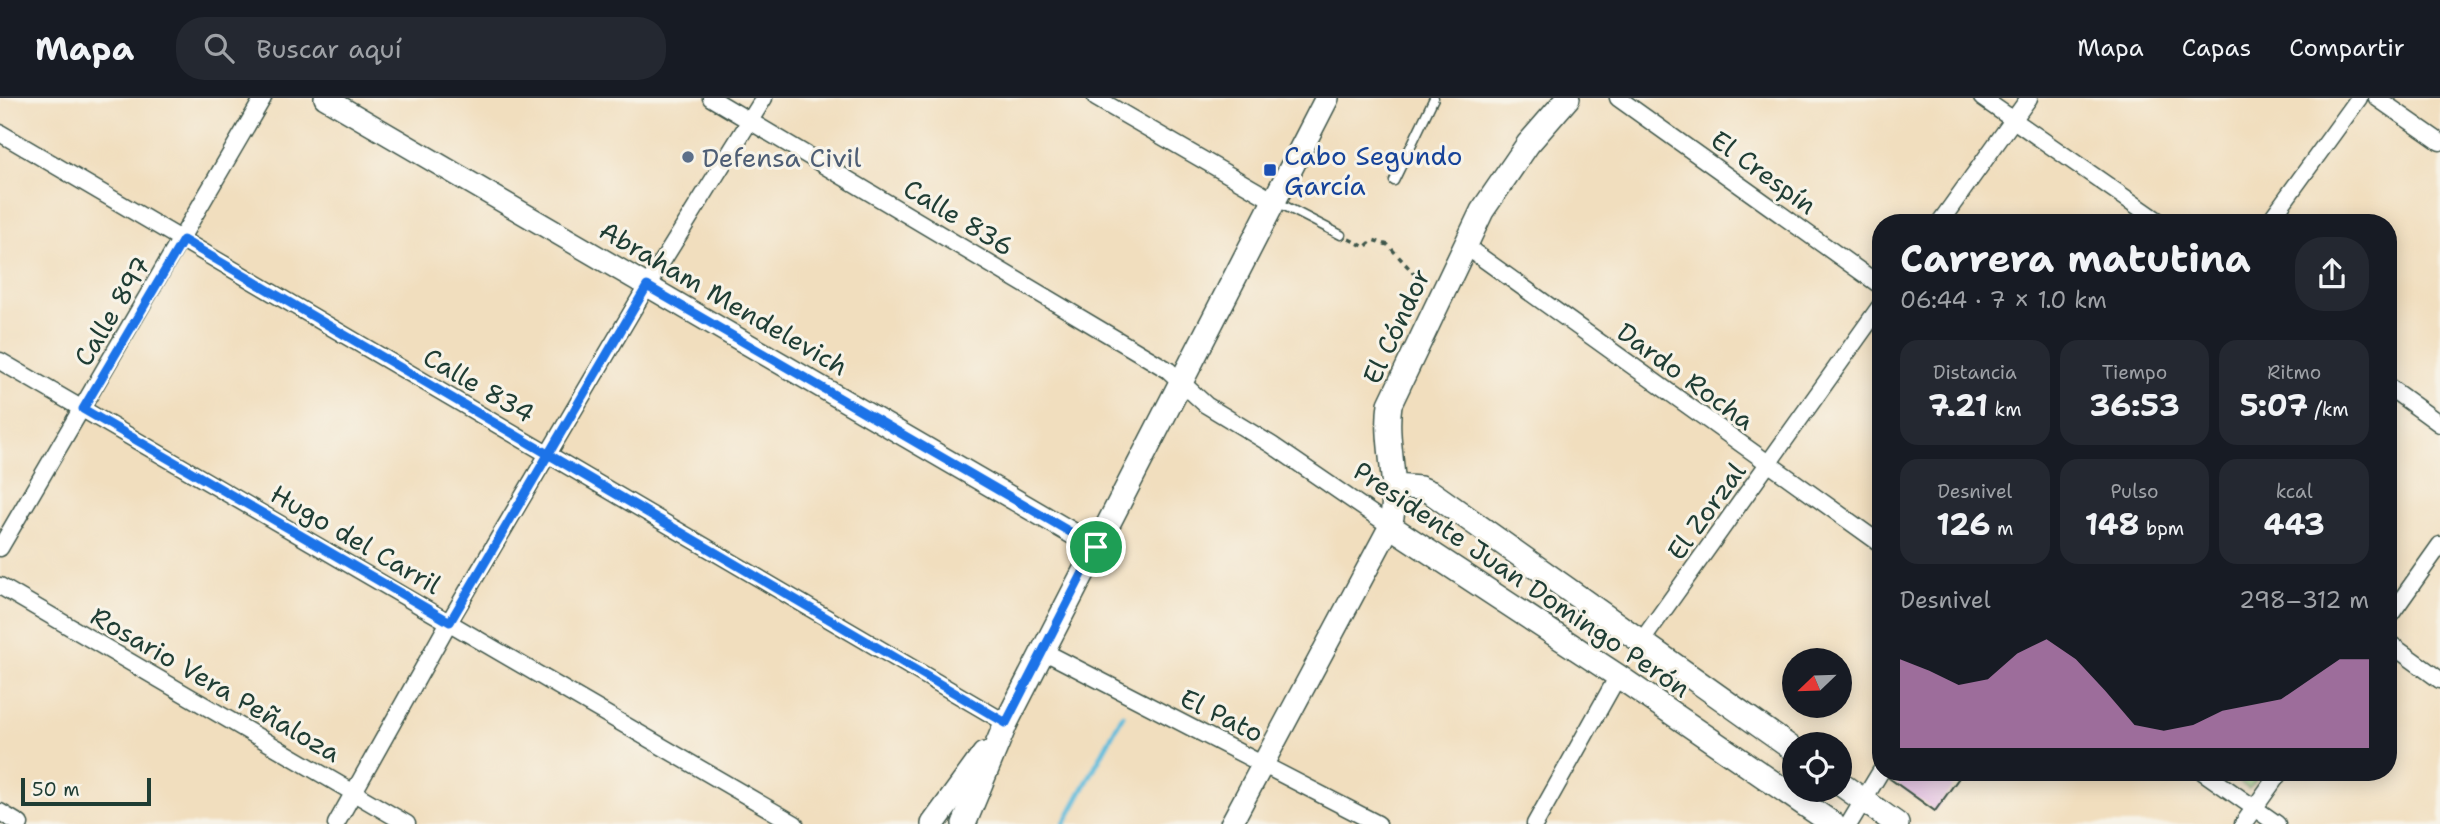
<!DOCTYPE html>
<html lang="es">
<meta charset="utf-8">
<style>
body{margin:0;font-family:"Shantell Sans",sans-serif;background:#242831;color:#f1f3f6;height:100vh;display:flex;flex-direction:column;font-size:26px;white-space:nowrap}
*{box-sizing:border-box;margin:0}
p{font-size:23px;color:#9ea1a6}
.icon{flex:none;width:38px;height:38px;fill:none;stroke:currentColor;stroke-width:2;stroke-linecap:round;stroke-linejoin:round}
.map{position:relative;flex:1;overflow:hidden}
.panel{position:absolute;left:1872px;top:116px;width:525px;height:567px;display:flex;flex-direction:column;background:#171b24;border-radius:28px;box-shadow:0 4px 18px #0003}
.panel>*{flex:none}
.needle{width:46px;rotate:247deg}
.tools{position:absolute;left:1782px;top:550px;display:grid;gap:14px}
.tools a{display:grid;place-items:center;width:70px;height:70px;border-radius:50%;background:#171b24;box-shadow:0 4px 18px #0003;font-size:35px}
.scale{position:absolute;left:21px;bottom:18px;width:130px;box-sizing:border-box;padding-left:7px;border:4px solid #1f3d34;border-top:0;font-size:19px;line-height:24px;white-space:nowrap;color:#1f3d34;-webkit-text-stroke:5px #f7f3e8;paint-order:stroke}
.pin{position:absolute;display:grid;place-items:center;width:60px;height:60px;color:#fff;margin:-30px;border:4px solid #fff;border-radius:50%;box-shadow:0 2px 7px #0007}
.round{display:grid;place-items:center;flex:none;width:74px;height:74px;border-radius:28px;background:#242831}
.summary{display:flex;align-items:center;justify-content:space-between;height:119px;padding:0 28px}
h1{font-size:38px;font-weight:700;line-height:52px}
.stats{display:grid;grid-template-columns:repeat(3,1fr);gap:10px;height:119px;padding:7px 28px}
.stats div{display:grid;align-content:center;border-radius:18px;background:#242831;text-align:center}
.stats b{font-size:30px;font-weight:700}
.stats small{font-size:19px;font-weight:400}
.stats p{font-size:19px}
.chart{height:196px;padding:14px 28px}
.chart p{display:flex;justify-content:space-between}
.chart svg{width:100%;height:126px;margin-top:7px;fill:#d690ce;opacity:.7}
header{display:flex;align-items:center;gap:42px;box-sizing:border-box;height:98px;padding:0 35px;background:#171b24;border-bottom:2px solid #363941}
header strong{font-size:33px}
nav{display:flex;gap:38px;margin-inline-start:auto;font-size:24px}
.search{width:490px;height:63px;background:#242831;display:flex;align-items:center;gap:18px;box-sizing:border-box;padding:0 24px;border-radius:28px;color:#9ea1a6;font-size:26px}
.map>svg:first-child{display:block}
.green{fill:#a3d888;stroke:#618a5e;stroke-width:2}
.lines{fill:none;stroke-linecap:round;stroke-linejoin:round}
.stream{stroke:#5dbbdb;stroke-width:5}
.building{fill:#dbabe2}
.service-casing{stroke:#3e5549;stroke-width:11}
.minor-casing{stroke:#3e5549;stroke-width:19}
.tertiary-casing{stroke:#3e5549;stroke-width:24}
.secondary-casing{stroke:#3e5549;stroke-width:26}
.path{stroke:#3e5549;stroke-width:3.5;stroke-dasharray:5 5;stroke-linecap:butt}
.service{stroke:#fff;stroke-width:8}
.minor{stroke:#fff;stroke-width:16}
.tertiary{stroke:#fff;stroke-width:21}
.secondary{stroke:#fff;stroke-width:23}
.route-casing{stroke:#fff;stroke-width:14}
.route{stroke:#1a73e8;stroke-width:9}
.service-dot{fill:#5c6f8a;stroke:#f7f3e8;stroke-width:2.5}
.transit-dot{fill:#1a4fb4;stroke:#f7f3e8;stroke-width:2.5}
.labels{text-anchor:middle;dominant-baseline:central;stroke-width:6;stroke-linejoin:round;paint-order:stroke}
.transit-label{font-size:26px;fill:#164399;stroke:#f7f3e8;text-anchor:start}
.service-label{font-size:26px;fill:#4e5e75;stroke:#f7f3e8;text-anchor:start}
.street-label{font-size:26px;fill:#1f3d34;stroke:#f7f3e8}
</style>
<header>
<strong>Mapa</strong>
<div class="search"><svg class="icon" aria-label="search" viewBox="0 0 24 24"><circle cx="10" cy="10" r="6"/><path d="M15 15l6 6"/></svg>Buscar aquí</div>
<nav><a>Mapa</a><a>Capas</a><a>Compartir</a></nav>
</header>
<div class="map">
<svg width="2440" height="726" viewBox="0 0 2440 726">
<rect width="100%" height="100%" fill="#f7f3e8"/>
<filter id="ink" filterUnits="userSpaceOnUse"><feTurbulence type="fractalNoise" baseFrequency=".0143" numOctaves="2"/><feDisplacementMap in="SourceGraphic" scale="14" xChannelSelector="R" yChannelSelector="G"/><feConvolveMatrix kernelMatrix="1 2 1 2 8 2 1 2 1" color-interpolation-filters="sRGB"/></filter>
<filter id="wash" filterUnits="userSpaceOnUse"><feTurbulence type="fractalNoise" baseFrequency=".00686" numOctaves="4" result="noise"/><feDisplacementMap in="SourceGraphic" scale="28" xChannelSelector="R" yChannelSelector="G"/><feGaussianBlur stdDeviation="1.57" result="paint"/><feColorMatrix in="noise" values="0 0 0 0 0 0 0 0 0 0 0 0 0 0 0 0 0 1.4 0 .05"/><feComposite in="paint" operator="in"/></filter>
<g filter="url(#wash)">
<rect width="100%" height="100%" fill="#f1debe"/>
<polygon class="green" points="2224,674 2262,674 2249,691"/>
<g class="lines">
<polyline class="stream" points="1064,726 1123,617"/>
</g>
<g id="blocks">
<polygon class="building" points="1891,674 1963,674 1935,713 1889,680"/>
</g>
</g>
<g filter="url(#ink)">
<use href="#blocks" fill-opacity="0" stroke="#3e5549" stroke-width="2"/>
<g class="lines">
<defs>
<g id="service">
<polyline points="1394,83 1434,0"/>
<polyline points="1277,104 1341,137"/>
</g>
<g id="minor">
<polyline points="711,0 1168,272 1206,307 1272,347 1390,428"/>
<polyline points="1096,0 1274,103"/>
<polyline points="1618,0 1881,188"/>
<polyline points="1982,0 2160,124"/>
<polyline points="2377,0 2440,44"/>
<polyline points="0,35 1006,625"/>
<polyline points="1940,124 2029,0"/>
<polyline points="2269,124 2359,0"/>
<polyline points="1464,147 1881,446"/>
<polyline points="0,263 795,726"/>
<polyline points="2389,289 2440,326"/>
<polyline points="0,450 263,0"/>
<polyline points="0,488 407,726"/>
<polyline points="2389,519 2440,447"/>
<polyline points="1641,544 1881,207"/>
<polyline points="2389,545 2440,582"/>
<polyline points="1043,553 1378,726"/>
<polyline points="2203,674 2277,726"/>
<polyline points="0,714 20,726"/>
<polyline points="336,726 449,524 647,188 764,0"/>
<polyline points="1535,726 1618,578"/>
<polyline points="1849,726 1881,673"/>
<polyline points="2243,726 2280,674"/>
</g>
<g id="tertiary">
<polyline points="325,0 1096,449"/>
<polyline points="1231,726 1390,428"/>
</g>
<g id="secondary">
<path d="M1568,0L1528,46L1482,113L1390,306C1384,347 1401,387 1390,428L1618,578L1833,726"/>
<polyline points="1394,388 1420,390 1432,395 1794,652"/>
<polyline points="1839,685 1897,726"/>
<polyline points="933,726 984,656"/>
<polyline points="964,726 1006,625 1327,0"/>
</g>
</defs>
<use href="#service" class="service-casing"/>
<use href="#minor" class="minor-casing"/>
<use href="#tertiary" class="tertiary-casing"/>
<use href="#secondary" class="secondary-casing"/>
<polyline class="path" points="1349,141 1365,149 1373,142 1388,147 1420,182"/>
<use href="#service" class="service"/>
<use href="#minor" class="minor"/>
<use href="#tertiary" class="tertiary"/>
<use href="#secondary" class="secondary"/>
</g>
</g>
<g class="lines" filter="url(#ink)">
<defs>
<polyline id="route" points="1096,449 647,188 450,524 83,311 183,142 1006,625 1096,449"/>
</defs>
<use href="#route" class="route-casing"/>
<use href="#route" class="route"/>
</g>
<circle class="service-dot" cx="688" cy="59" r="7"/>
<rect class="transit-dot" x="1263" y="65" width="14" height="14" rx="3.5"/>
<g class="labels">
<g class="transit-label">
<text x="1284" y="57">Cabo Segundo<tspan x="1284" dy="30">García</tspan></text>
</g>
<g class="service-label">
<text x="702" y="59">Defensa Civil</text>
</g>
<g class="street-label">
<text transform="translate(1764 74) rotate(36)">El Crespín</text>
<text transform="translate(959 119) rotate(31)">Calle 836</text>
<text transform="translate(724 200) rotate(30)">Abraham Mendelevich</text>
<text transform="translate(112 213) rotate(-59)">Calle 897</text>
<text transform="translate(1396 228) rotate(-65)">El Cóndor</text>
<text transform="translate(1686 278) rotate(36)">Dardo Rocha</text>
<text transform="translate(479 287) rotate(30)">Calle 834</text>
<text transform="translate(1706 413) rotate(-54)">El Zorzal</text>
<text transform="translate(356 441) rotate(30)">Hugo del Carril</text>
<text transform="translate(1522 481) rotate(34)">Presidente Juan Domingo Perón</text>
<text transform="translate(216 586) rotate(30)">Rosario Vera Peñaloza</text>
<text transform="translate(1222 617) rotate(26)">El Pato</text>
</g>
</g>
</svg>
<div class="tools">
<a><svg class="needle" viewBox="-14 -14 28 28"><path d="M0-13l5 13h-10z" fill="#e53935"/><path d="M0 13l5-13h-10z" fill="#9ea1a6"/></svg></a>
<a><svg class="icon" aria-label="locate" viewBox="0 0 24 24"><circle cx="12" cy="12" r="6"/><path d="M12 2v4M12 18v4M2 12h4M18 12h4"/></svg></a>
</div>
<div class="scale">50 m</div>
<div class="pin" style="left:1096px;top:449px;background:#1e9e55"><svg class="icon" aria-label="arrive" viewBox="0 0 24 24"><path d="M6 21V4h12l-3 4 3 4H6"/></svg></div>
<section class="panel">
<div class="summary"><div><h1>Carrera matutina</h1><p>06:44 · 7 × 1.0 km</p></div><a class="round"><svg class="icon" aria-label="share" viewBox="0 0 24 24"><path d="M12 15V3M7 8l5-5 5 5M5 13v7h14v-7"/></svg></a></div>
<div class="stats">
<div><p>Distancia</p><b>7.21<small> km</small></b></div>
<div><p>Tiempo</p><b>36:53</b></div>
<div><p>Ritmo</p><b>5:07<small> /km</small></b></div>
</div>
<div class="stats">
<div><p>Desnivel</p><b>126<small> m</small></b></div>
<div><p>Pulso</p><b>148<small> bpm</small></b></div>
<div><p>kcal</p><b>443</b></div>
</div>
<div class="chart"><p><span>Desnivel</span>298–312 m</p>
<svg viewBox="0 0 160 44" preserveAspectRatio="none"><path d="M0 44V13L10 17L20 22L30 20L40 11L50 6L60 13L70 24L80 36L90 38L100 36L110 31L120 29L130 27L140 20L150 13L160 13V44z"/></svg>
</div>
</section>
</div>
